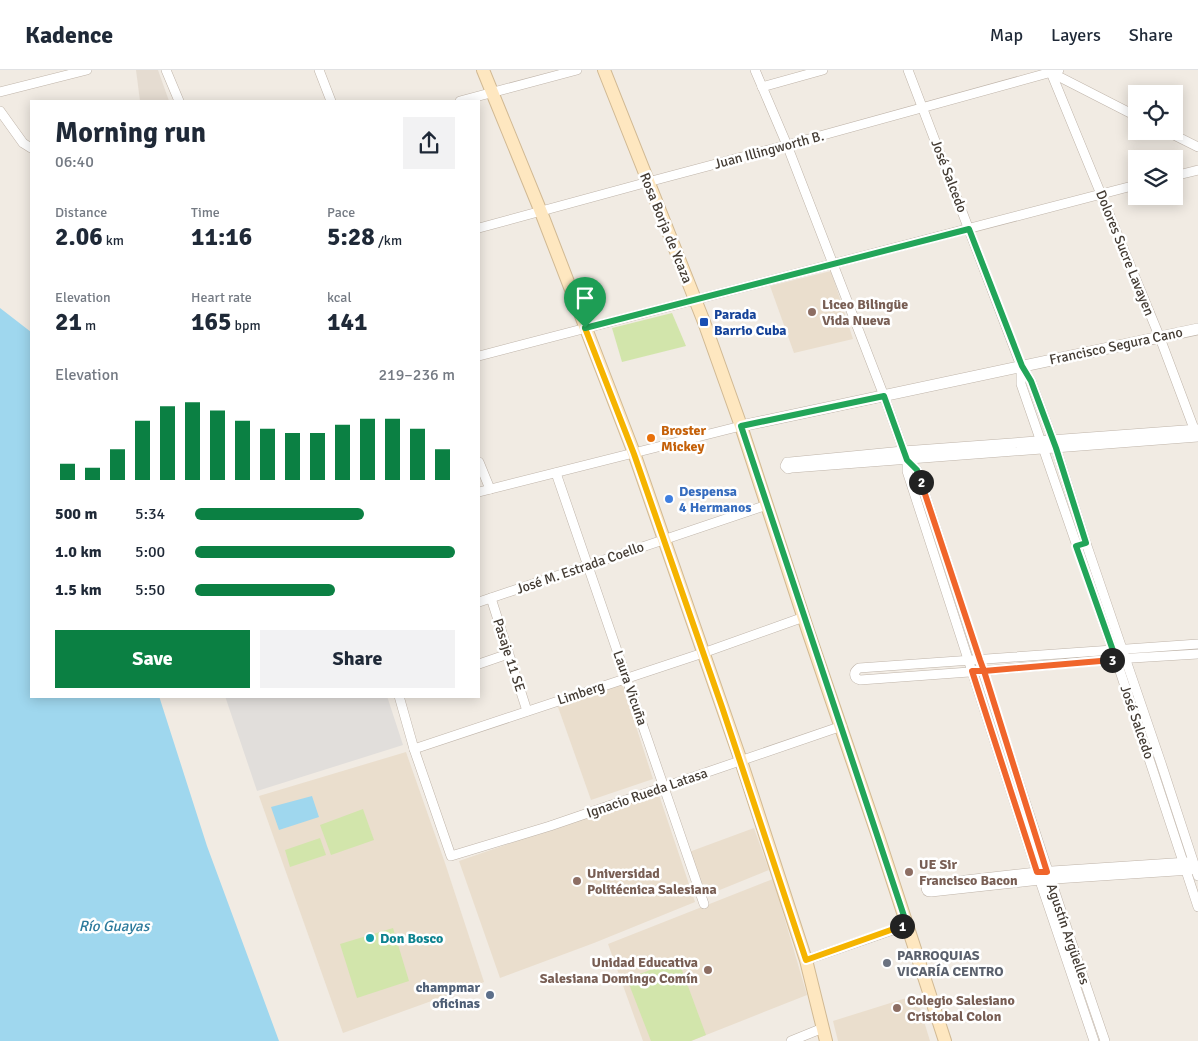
<!DOCTYPE html>
<meta charset="utf-8">
<style>
body{margin:0;font-family:Signika,sans-serif;background:#f2f2f3;color:#1f2937;height:100vh;display:flex;flex-direction:column;font-size:19px;white-space:nowrap}
*{box-sizing:border-box;margin:0}
p{font-size:16px;color:#747a83}
.icon{flex:none;width:28px;height:28px;fill:none;stroke:currentColor;stroke-width:2;stroke-linecap:round;stroke-linejoin:round}
.map{position:relative;flex:1;overflow:hidden}
.drawer{position:absolute;left:30px;top:30px;width:450px;height:598px;display:flex;flex-direction:column;background:#fff;border-radius:0px;box-shadow:0 2px 12px #0003}
.drawer>*{flex:none}
.fabs{position:absolute;left:1128px;top:15px;display:grid;gap:10px}
.fabs a{display:grid;place-items:center;width:55px;height:55px;border-radius:0px;background:#fff;box-shadow:0 2px 12px #0003;font-size:25px}
.pin{position:absolute;display:grid;place-items:center;width:42px;height:42px;color:#fff;margin:-51px -21px;border-radius:50% 50% 50% 0;rotate:-45deg;box-shadow:0 0 5px #0007}
.pin .icon{rotate:45deg}
.km{position:absolute;width:25px;height:25px;margin:-12px;border-radius:50%;background:#222;color:#fff;font-size:14px;line-height:25px;text-align:center}
.round{display:grid;place-items:center;flex:none;width:52px;height:52px;border-radius:0px;background:#f2f2f3}
.summary{display:flex;align-items:center;justify-content:space-between;height:85px;padding:0 25px}
h1{font-size:28px;font-weight:800;line-height:38px}
.metrics{display:grid;grid-template-columns:repeat(3,1fr);gap:8px;height:85px;padding:5px 25px}
.metrics div{display:grid;align-content:center}
.metrics b{font-size:25px;font-weight:800}
.metrics small{font-size:14px;font-weight:400}
.metrics p{font-size:14px}
.chart{height:140px;padding:10px 25px}
.chart p{display:flex;justify-content:space-between}
.chart svg{width:100%;height:90px;margin-top:5px;stroke:#0b8043;stroke-width:6}
.cta{display:flex;gap:10px;margin-top:auto;padding:10px 25px}
.cta a{flex:1;height:58px;border-radius:0px;background:#0b8043;color:#fff;font-size:20px;font-weight:800;line-height:58px;text-align:center}
.cta a+a{background:#f2f2f3;color:#1f2937}
ul{padding:0 25px;list-style:none;font-size:16px}
li{display:grid;grid-template-columns:80px 60px 1fr;align-items:center;height:38px}
li i{height:12px;border-radius:6px;background:#0b8043}
header{display:flex;align-items:center;gap:30px;box-sizing:border-box;height:70px;padding:0 25px;background:#fff;border-bottom:1px solid #e0e1e3}
header strong{font-size:24px}
nav{display:flex;gap:28px;margin-inline-start:auto;font-size:18px}
.map>svg:first-child{display:block}
.residential{fill:#e5dcd1}
.education{fill:#eadecd}
.green{fill:#d2e5ab}
.parking{fill:#e1dedb}
.water{fill:#9fd7ee}
.lines{fill:none;stroke-linecap:round;stroke-linejoin:round}
.minor-casing{stroke:#bfb4a9;stroke-width:10}
.tertiary-casing{stroke:#bfb4a9;stroke-width:12}
.secondary-casing{stroke:#d1b993;stroke-width:14}
.minor{stroke:#fff;stroke-width:9}
.tertiary{stroke:#fff;stroke-width:11}
.secondary{stroke:#fee7c0;stroke-width:12}
.split-1-casing{stroke:#fff;stroke-width:10}
.split-2-casing{stroke:#fff;stroke-width:10}
.split-3-casing{stroke:#fff;stroke-width:10}
.split-4-casing{stroke:#fff;stroke-width:10}
.split-1{stroke:#f5b400;stroke-width:6}
.split-2{stroke:#22a559;stroke-width:6}
.split-3{stroke:#f0652b;stroke-width:6}
.split-4{stroke:#22a559;stroke-width:6}
.education-dot{fill:#8d6e63;stroke:#fff;stroke-width:2}
.transit-dot{fill:#1a4fb4;stroke:#fff;stroke-width:2}
.food-dot{fill:#e8710a;stroke:#fff;stroke-width:2}
.shop-dot{fill:#3f7fe0;stroke:#fff;stroke-width:2}
.culture-dot{fill:#0f9aa8;stroke:#fff;stroke-width:2}
.worship-dot{fill:#6b7280;stroke:#fff;stroke-width:2}
.service-dot{fill:#5c6f8a;stroke:#fff;stroke-width:2}
.labels{text-anchor:middle;dominant-baseline:central;stroke-width:5;stroke-linejoin:round;paint-order:stroke}
.street-label{font-size:14px;fill:#433b33;stroke:#fff}
.education-label{font-size:14px;font-weight:bold;fill:#785e54;stroke:#fff;text-anchor:start}
.transit-label{font-size:14px;font-weight:bold;fill:#164399;stroke:#fff;text-anchor:start}
.food-label{font-size:14px;font-weight:bold;fill:#c56008;stroke:#fff;text-anchor:start}
.shop-label{font-size:14px;font-weight:bold;fill:#366cbe;stroke:#fff;text-anchor:start}
.culture-label{font-size:14px;font-weight:bold;fill:#0d838f;stroke:#fff;text-anchor:start}
.worship-label{font-size:14px;font-weight:bold;fill:#5b616d;stroke:#fff;text-anchor:start}
.service-label{font-size:14px;font-weight:bold;fill:#4e5e75;stroke:#fff;text-anchor:end}
.water-label{font-size:15px;font-style:italic;fill:#2c7a9c;stroke:#fff}
</style>
<header>
<strong>Kadence</strong>
<nav><a>Map</a><a>Layers</a><a>Share</a></nav>
</header>
<div class="map">
<svg width="1198" height="971" viewBox="0 0 1198 971">
<rect width="100%" height="100%" fill="#f1ebe3"/>
<polygon class="residential" points="136,0 158,0 169,31 140,31"/>
<g class="education">
<polygon points="831,201 853,269 794,283 770,216"/>
<polygon points="622,613 653,709 591,730 558,637"/>
<polygon points="406,682 445,793 484,912 343,963 259,726"/>
<polygon points="658,722 695,832 594,873 500,908 459,791"/>
<polygon points="754,758 769,800 705,826 689,782"/>
<polygon points="773,809 807,925 691,971 643,971 608,874"/>
<polygon points="916,925 930,971 838,971 833,951"/>
</g>
<g class="green">
<polygon points="672,243 686,276 622,292 612,258"/>
<polygon points="363,739 374,770 331,785 320,755"/>
<polygon points="320,768 326,785 290,797 285,780"/>
<polygon points="393,858 409,911 357,928 340,874"/>
<polygon points="678,889 706,965 691,971 651,971 627,909"/>
</g>
<polygon class="parking" points="225,626 387,626 403,675 257,721"/>
<g class="water">
<polygon points="0,238 31,262 31,626 159,626 207,776 279,971 0,971"/>
<polygon points="312,726 319,747 279,760 271,737"/>
</g>
<g class="lines">
<defs>
<g id="minor">
<polyline points="166,0 179,31"/>
<polyline points="319,0 331,31"/>
<polyline points="755,0 787,75 884,326 907,390 907,401 1037,802 1094,971"/>
<polyline points="908,0 1021,296 1031,311 1056,378 1086,473 1161,693 1198,806"/>
<polyline points="1050,0 1160,268 1196,364"/>
<polyline points="1048,1 1136,46"/>
<polyline points="762,17 823,0"/>
<polyline points="0,22 87,0"/>
<polyline points="460,31 577,0"/>
<polyline points="0,41 23,73 31,78"/>
<polyline points="1166,61 1198,77"/>
<polyline points="1174,106 1198,100"/>
<polyline points="479,158 648,112 787,75 1059,0"/>
<polyline points="479,286 1136,115"/>
<polyline points="1021,296 1021,314 1116,589 1198,837"/>
<polyline points="1198,359 903,381 790,392 787,392 785,396 788,399 792,398 1198,367"/>
<path d="M907,390L917,400C980,590 1040,782 1105,971"/>
<polyline points="479,392 490,419"/>
<polyline points="556,403 704,834"/>
<polyline points="479,422 741,356"/>
<polyline points="491,528 527,641"/>
<polyline points="479,532 767,435"/>
<path d="M1198,574L859,598C853,602 853,608 860,610L983,601L1116,589L1198,584"/>
<polyline points="479,594 508,584"/>
<polyline points="399,626 414,679 451,786 550,756 842,656"/>
<polyline points="414,679 703,583 804,547"/>
<path d="M1188,792L1037,802L930,814L927,815L926,817C926,821 928,822 931,822L1040,810L1191,800"/>
<polyline points="806,890 907,855"/>
<polyline points="791,971 823,958"/>
</g>
<polyline id="tertiary" points="741,356 1198,259"/>
<g id="secondary">
<polyline points="483,0 541,142 634,383 741,691 806,890 826,971"/>
<polyline points="604,0 704,252 741,356 808,561 878,766 945,971"/>
</g>
</defs>
<use href="#minor" class="minor-casing"/>
<use href="#tertiary" class="tertiary-casing"/>
<use href="#secondary" class="secondary-casing"/>
<use href="#minor" class="minor"/>
<use href="#tertiary" class="tertiary"/>
<use href="#secondary" class="secondary"/>
</g>
<g class="lines">
<defs>
<polyline id="split-1" points="585,258 634,384 722,637 806,890 902,856"/>
<polyline id="split-2" points="902,856 907,855 741,356 884,326 907,390 917,400 921,412"/>
<polyline id="split-3" points="921,412 980,590 984,601 1047,802 1037,802 972,601 984,601 1112,590"/>
<polyline id="split-4" points="585,258 969,159 1022,296 1031,311 1056,378 1086,473 1076,476 1116,589 1112,590"/>
</defs>
<use href="#split-1" class="split-1-casing"/>
<use href="#split-2" class="split-2-casing"/>
<use href="#split-3" class="split-3-casing"/>
<use href="#split-4" class="split-4-casing"/>
<use href="#split-1" class="split-1"/>
<use href="#split-2" class="split-2"/>
<use href="#split-3" class="split-3"/>
<use href="#split-4" class="split-4"/>
</g>
<g class="education-dot">
<circle cx="812" cy="242" r="5"/>
<circle cx="909" cy="802" r="5"/>
<circle cx="577" cy="811" r="5"/>
<circle cx="708" cy="900" r="5"/>
<circle cx="897" cy="938" r="5"/>
</g>
<rect class="transit-dot" x="699" y="247" width="10" height="10" rx="2.5"/>
<circle class="food-dot" cx="651" cy="368" r="5"/>
<circle class="shop-dot" cx="669" cy="429" r="5"/>
<circle class="culture-dot" cx="370" cy="868" r="5"/>
<circle class="worship-dot" cx="887" cy="893" r="5"/>
<circle class="service-dot" cx="490" cy="925" r="5"/>
<g class="labels">
<g class="street-label">
<text transform="translate(769 80) rotate(-15)">Juan Illingworth B.</text>
<text transform="translate(949 106) rotate(69)">José Salcedo</text>
<text transform="translate(666 158) rotate(68)">Rosa Borja de Ycaza</text>
<text transform="translate(1125 183) rotate(68)">Dolores Sucre Lavayen</text>
<text transform="translate(1116 276) rotate(-12)">Francisco Segura Cano</text>
<text transform="translate(580 498) rotate(-19)">José M. Estrada Coello</text>
<text transform="translate(509 585) rotate(72)">Pasaje 11 SE</text>
<text transform="translate(630 618) rotate(71)">Laura Vicuña</text>
<text transform="translate(581 623) rotate(-18)">Limberg</text>
<text transform="translate(1137 652) rotate(71)">José Salcedo</text>
<text transform="translate(647 723) rotate(-19)">Ignacio Rueda Latasa</text>
<text transform="translate(1068 864) rotate(71)">Agustín Argüelles</text>
</g>
<g class="education-label">
<text x="822" y="234">Liceo Bilingüe<tspan x="822" dy="16">Vida Nueva</tspan></text>
<text x="919" y="794">UE Sir<tspan x="919" dy="16">Francisco Bacon</tspan></text>
<text x="587" y="803">Universidad<tspan x="587" dy="16">Politécnica Salesiana</tspan></text>
<text x="698" y="892" text-anchor="end">Unidad Educativa<tspan x="698" dy="16">Salesiana Domingo Comín</tspan></text>
<text x="907" y="930">Colegio Salesiano<tspan x="907" dy="16">Cristobal Colon</tspan></text>
</g>
<g class="transit-label">
<text x="714" y="244">Parada<tspan x="714" dy="16">Barrio Cuba</tspan></text>
</g>
<g class="food-label">
<text x="661" y="360">Broster<tspan x="661" dy="16">Mickey</tspan></text>
</g>
<g class="shop-label">
<text x="679" y="421">Despensa<tspan x="679" dy="16">4 Hermanos</tspan></text>
</g>
<g class="culture-label">
<text x="380" y="868">Don Bosco</text>
</g>
<g class="worship-label">
<text x="897" y="885">PARROQUIAS<tspan x="897" dy="16">VICARÍA CENTRO</tspan></text>
</g>
<g class="service-label">
<text x="480" y="917">champmar<tspan x="480" dy="16">oficinas</tspan></text>
</g>
<g class="water-label">
<text x="114" y="856">Río Guayas</text>
</g>
</g>
</svg>
<div class="fabs">
<a><svg class="icon" aria-label="locate" viewBox="0 0 24 24"><circle cx="12" cy="12" r="6"/><path d="M12 2v4M12 18v4M2 12h4M18 12h4"/></svg></a>
<a><svg class="icon" aria-label="layers" viewBox="0 0 24 24"><path d="M12 4l9 5-9 5-9-5zM3 14l9 5 9-5"/></svg></a>
</div>
<div class="pin" style="left:585px;top:258px;background:#1e9e55"><svg class="icon" aria-label="arrive" viewBox="0 0 24 24"><path d="M6 21V4h12l-3 4 3 4H6"/></svg></div>
<b class="km" style="left:902px;top:856px">1</b>
<b class="km" style="left:921px;top:412px">2</b>
<b class="km" style="left:1112px;top:590px">3</b>
<section class="drawer">
<div class="summary"><div><h1>Morning run</h1><p>06:40</p></div><a class="round"><svg class="icon" aria-label="share" viewBox="0 0 24 24"><path d="M12 15V3M7 8l5-5 5 5M5 13v7h14v-7"/></svg></a></div>
<div class="metrics">
<div><p>Distance</p><b>2.06<small> km</small></b></div>
<div><p>Time</p><b>11:16</b></div>
<div><p>Pace</p><b>5:28<small> /km</small></b></div>
</div>
<div class="metrics">
<div><p>Elevation</p><b>21<small> m</small></b></div>
<div><p>Heart rate</p><b>165<small> bpm</small></b></div>
<div><p>kcal</p><b>141</b></div>
</div>
<div class="chart"><p><span>Elevation</span>219–236 m</p>
<svg viewBox="0 0 160 44" preserveAspectRatio="none"><path d="M5 44V36M15 44V38M25 44V29M35 44V15M45 44V8M55 44V6M65 44V10M75 44V15M85 44V19M95 44V21M105 44V21M115 44V17M125 44V14M135 44V14M145 44V19M155 44V29"/></svg>
</div>
<ul>
<li><b>500 m</b>5:34<i style="width:65%"></i></li>
<li><b>1.0 km</b>5:00<i style="width:100%"></i></li>
<li><b>1.5 km</b>5:50<i style="width:54%"></i></li>
</ul>
<div class="cta"><a>Save</a><a>Share</a></div>
</section>
</div>
